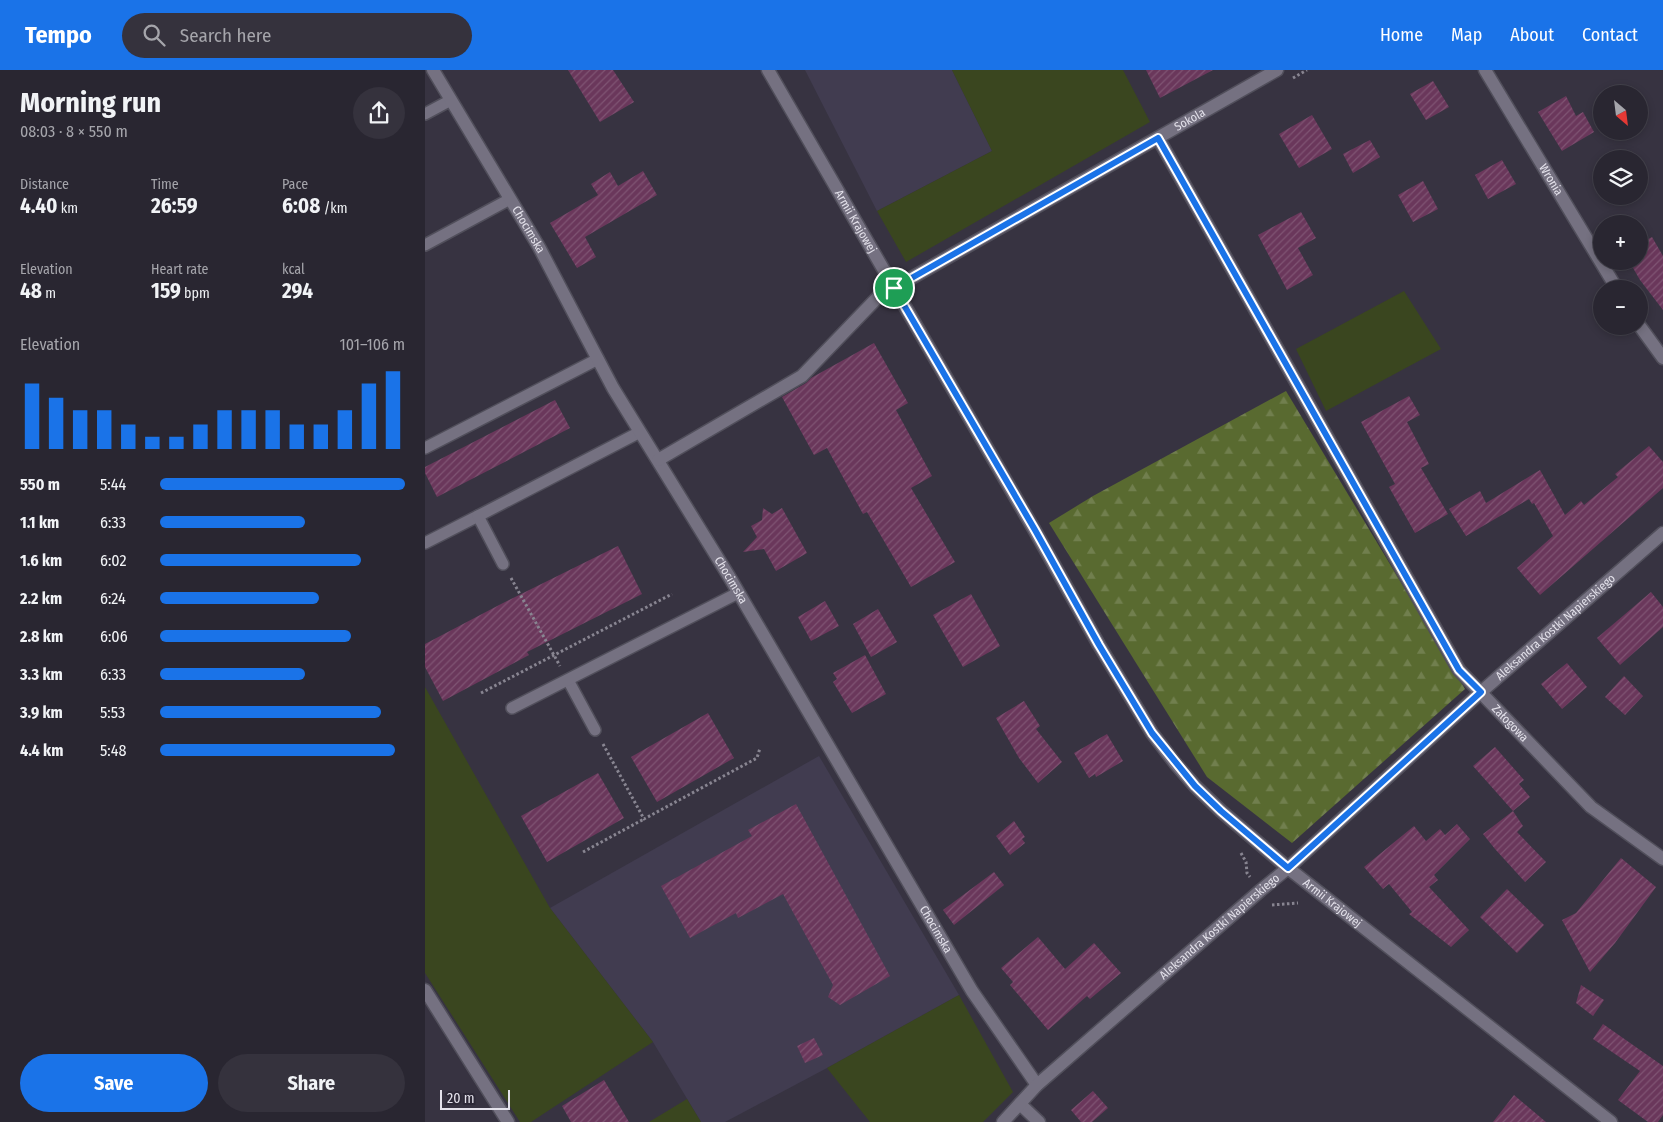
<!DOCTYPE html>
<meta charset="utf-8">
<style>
body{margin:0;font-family:"Fira Sans Condensed",sans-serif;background:#35323d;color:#f1f3f6;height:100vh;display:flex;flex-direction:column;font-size:19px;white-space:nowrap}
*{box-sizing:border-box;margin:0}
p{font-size:16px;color:#a5a5ab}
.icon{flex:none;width:28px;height:28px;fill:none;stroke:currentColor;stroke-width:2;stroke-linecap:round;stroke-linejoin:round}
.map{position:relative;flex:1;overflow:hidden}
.details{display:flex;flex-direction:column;background:#292631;width:425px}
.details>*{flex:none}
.needle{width:32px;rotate:152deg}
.tools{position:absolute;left:1168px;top:15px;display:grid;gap:10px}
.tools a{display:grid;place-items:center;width:55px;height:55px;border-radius:50%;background:#292631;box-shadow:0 2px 8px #0003,0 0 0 1px #45434d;font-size:25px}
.scale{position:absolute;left:15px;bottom:12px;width:70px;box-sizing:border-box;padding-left:5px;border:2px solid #e4e2eb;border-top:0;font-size:14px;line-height:18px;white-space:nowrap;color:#e4e2eb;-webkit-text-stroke:4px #2d2937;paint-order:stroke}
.pin{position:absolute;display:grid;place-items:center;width:42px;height:42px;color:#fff;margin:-21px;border:2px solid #fff;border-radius:50%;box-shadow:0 1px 5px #0007}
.round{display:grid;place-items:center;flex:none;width:52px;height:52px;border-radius:26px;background:#35323d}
.overview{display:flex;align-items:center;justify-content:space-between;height:85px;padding:0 20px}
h1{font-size:28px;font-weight:700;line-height:38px}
.figures{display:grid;grid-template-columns:repeat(3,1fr);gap:8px;height:85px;padding:5px 20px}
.figures div{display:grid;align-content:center}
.figures b{font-size:21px;font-weight:700}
.figures small{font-size:14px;font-weight:400}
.figures p{font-size:14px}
.chart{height:140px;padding:10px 20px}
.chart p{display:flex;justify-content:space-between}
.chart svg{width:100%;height:90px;margin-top:5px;stroke:#1a73e8;stroke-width:6}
.button{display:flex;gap:10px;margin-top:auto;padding:10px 20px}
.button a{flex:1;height:58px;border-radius:30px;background:#1a73e8;color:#fff;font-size:20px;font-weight:700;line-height:58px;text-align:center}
.button a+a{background:#35323d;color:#f1f3f6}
ul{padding:0 20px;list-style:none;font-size:16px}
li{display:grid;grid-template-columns:80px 60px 1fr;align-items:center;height:38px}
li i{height:12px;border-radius:6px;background:#1a73e8}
header{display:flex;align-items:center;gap:30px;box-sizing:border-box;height:70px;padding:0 25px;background:#1a73e8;color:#fff}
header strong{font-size:24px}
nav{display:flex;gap:28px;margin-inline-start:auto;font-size:18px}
.search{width:350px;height:45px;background:#35323d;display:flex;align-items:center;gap:12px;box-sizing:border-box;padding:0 18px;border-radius:28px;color:#a5a5ab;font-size:19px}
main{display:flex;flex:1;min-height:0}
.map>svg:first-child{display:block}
.built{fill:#413c50}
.grass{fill:#3a461f}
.forest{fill:url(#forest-firs)}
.building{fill:url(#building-hatch)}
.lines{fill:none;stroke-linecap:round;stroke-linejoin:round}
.lane-casing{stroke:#514f5b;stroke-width:14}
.street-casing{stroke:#514f5b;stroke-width:15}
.secondary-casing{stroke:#514f5b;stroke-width:15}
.path{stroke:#888591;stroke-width:3;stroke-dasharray:2.5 2.5;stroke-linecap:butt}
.lane{stroke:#757181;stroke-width:11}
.street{stroke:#757181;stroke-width:12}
.secondary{stroke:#757181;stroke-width:12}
.route-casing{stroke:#fff;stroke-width:10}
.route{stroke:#1a73e8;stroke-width:6}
.labels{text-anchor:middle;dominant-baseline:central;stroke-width:4;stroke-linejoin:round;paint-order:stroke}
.street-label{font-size:12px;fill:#e4e2eb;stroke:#2d2937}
</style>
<header>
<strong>Tempo</strong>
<div class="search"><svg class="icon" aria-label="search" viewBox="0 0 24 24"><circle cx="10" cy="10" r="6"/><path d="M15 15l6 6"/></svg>Search here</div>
<nav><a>Home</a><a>Map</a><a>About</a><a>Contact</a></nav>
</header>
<main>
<section class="details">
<div class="overview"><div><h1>Morning run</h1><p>08:03 · 8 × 550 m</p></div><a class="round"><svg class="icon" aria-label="share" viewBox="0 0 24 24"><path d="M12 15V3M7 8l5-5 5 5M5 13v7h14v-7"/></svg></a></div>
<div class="figures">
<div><p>Distance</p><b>4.40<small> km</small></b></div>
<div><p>Time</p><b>26:59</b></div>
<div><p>Pace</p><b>6:08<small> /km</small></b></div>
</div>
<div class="figures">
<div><p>Elevation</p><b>48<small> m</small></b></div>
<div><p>Heart rate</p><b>159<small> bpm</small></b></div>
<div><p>kcal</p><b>294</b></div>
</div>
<div class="chart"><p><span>Elevation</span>101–106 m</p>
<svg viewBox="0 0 160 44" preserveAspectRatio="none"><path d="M5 44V12M15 44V19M25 44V25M35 44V25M45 44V32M55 44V38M65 44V38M75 44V32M85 44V25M95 44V25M105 44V25M115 44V32M125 44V32M135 44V25M145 44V12M155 44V6"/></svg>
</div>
<ul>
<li><b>550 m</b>5:44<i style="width:100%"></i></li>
<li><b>1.1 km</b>6:33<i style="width:59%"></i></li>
<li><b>1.6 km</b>6:02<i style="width:82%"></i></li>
<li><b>2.2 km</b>6:24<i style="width:65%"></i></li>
<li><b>2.8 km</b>6:06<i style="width:78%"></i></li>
<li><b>3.3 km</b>6:33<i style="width:59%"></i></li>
<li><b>3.9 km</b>5:53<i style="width:90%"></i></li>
<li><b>4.4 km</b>5:48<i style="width:96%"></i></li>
</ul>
<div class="button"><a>Save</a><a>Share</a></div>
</section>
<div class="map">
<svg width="1238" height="1052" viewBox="0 0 1238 1052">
<defs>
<pattern id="forest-firs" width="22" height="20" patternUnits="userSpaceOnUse" patternTransform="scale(1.25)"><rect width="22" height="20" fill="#596a30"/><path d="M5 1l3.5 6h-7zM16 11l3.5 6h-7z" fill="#717f4e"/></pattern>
<pattern id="building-hatch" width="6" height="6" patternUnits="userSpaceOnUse" patternTransform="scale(1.25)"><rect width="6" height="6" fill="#6a375b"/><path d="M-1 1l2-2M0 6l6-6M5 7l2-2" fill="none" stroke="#7f5473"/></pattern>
</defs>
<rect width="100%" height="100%" fill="#373341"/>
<g class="built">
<polygon points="380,0 527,0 567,81 452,141"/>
<polygon points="394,686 534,925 402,998 300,1052 276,1052 228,972 125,838"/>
</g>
<g class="grass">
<polygon points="527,0 698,0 725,52 481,192 452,141 567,81"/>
<polygon points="979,221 1016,279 901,341 871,279"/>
<polygon points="0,617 125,838 228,972 106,1052 95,1052 0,903"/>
<polygon points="534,925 588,1022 558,1052 445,1052 402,998"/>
<polygon points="262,1029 276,1052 224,1052"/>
</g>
<polygon class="forest" points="861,321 1040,619 867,773 782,707 624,453 668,426"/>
<g class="building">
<polygon points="143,0 188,0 209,32 175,52"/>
<polygon points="721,0 788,0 735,28"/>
<polygon points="1008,11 1024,37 1001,50 985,24"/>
<polygon points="1141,26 1151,46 1158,42 1169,62 1137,81 1113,42"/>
<polygon points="887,45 907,79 874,98 854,64"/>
<polygon points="945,70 955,87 928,103 918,84"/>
<polygon points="1077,90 1091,114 1063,129 1050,105"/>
<polygon points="218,101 232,125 160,167 171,187 152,198 125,153 173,125 166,114 185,102 193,116"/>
<polygon points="998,111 1013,139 988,152 973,125"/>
<polygon points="876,142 891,168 873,178 888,205 862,220 833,165"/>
<polygon points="1227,167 1238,186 1238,240 1215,210 1204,191 1214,191 1214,174"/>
<polygon points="449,273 483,333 471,340 507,406 486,418 530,492 486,517 442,442 438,444 402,378 389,385 357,327 381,313 386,308"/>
<polygon points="984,326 995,345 982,352 1004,394 996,398 1023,444 990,463 964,417 970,414 936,352"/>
<polygon points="130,330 145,358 12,427 0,403 0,397"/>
<polygon points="1224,376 1238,392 1238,418 1115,525 1092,498 1128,466 1109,433 1107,434 1104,429 1041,466 1024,439 1055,421 1061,433 1115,400 1140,445 1156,431 1159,435 1193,407 1190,404"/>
<polygon points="338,438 347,444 357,438 382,483 351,501 339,479 318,482 332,467 326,456 337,450"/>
<polygon points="193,476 217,524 102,582 104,585 18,631 0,597 0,574 76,534"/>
<polygon points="1226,522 1238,537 1238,557 1195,595 1172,568"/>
<polygon points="546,524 575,576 538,597 508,545"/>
<polygon points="400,531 414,556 386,571 373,547"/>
<polygon points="453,539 472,572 446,587 428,554"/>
<polygon points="440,585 461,624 427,643 408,612 412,609 408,603"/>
<polygon points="1142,593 1162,617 1137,639 1116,614"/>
<polygon points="1199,606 1218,626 1200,645 1180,627"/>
<polygon points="599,631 615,656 611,659 637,692 613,713 594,688 571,648"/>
<polygon points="283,643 309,688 232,732 206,687"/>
<polygon points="682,664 698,691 671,707 670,704 664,708 649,683"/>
<polygon points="1070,677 1099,710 1094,714 1105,727 1088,741 1048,696"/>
<polygon points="173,703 199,748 122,792 96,746"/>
<polygon points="371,734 465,906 415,935 403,927 408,915 358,824 313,848 311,843 265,868 236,816 327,766 323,760"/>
<polygon points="1088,741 1098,756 1092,762 1121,792 1100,812 1070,779 1058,764"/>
<polygon points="589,751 600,767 597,769 600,773 585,785 571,766"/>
<polygon points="1032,754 1045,769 1009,805 1013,810 1004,817 1044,860 1026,877 984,844 987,842 964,814 958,819 939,797 989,756 1001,771 1015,759 1020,765"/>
<polygon points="1196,788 1231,817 1190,873 1165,902 1137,850 1151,843"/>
<polygon points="569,802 579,815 529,855 518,840"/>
<polygon points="1082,819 1119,855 1092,883 1055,847"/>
<polygon points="613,867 640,899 669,873 696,903 665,929 662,926 623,960 585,915 588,912 576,898"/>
<polygon points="1156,915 1179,930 1168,946 1151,933"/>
<polygon points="1178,954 1238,996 1238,1045 1233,1052 1223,1052 1193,1030 1215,1001 1168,969"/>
<polygon points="389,968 398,985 380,993 372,976"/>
<polygon points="179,1010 204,1052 146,1052 137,1036"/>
<polygon points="668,1021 683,1038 667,1052 656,1052 646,1040"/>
<polygon points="1089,1025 1121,1052 1068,1052"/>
</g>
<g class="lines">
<defs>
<g id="lane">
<polyline points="0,44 26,30"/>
<polyline points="0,175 85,129"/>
<polyline points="0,378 173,289"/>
<polyline points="0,473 53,446"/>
<polyline points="78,494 53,446 215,362"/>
<polyline points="143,610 170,660"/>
<polyline points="87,638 313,523"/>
</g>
<g id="street">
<path id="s1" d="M8,0L114,177L188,318L305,508L547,921L612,1015"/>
<path id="s2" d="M1060,0L1192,219"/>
<path id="s3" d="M733,68L1034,600L1166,737L1238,789"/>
<polyline points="1214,255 1238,288"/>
<path id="s4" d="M233,390L377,306L453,227L852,0"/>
<polyline points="0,920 83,1052"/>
<polyline points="595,1034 614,1052"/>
<path id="s5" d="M578,1052L612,1015L836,820L863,798L1056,622L1238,463"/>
</g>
<g id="secondary">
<path id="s6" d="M343,0L610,461L674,575L727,663L750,693L770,716L796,741L863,798L1186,1052"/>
</g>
</defs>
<use href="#lane" class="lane-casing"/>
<use href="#street" class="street-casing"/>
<use href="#secondary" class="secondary-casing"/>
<g class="path">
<polyline points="868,8 882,0"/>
<polyline points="86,508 135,596"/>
<polyline points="56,623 247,524"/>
<polyline points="178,674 219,749 332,688 335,678"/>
<polyline points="158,782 219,749"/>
<polyline points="816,783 821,792 822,803 825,807"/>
<polyline points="847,835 873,833"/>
</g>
<use href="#lane" class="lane"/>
<use href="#street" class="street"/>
<use href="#secondary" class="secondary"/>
</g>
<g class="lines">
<defs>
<polygon id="route" points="733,68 1034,600 1056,622 863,798 796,741 770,716 727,663 674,575 610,460 469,218"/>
</defs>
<use href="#route" class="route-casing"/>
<use href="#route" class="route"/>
</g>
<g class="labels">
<g class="street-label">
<text stroke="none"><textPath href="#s4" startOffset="635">Sokola</textPath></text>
<text stroke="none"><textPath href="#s2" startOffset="128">Wronia</textPath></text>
<text stroke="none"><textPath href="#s6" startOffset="175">Armii Krajowej</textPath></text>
<text stroke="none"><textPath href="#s1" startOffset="186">Chocimska</textPath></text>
<text stroke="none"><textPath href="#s1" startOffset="591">Chocimska</textPath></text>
<text stroke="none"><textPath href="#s5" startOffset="742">Aleksandra Kostki Napierskiego</textPath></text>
<text stroke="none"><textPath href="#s3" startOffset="685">Załogowa</textPath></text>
<text stroke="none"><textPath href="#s6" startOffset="1015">Armii Krajowej</textPath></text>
<text stroke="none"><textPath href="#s5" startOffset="292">Aleksandra Kostki Napierskiego</textPath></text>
<text stroke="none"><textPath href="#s1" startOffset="996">Chocimska</textPath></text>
</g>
</g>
</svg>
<div class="tools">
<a><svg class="needle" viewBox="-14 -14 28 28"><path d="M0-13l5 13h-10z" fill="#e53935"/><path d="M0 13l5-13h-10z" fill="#a5a5ab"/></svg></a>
<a><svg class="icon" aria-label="layers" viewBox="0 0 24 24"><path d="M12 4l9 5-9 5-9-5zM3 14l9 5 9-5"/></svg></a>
<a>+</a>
<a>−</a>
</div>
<div class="scale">20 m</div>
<div class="pin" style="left:469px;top:218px;background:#1e9e55"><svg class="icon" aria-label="arrive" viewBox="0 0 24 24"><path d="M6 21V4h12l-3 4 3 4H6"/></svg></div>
</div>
</main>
